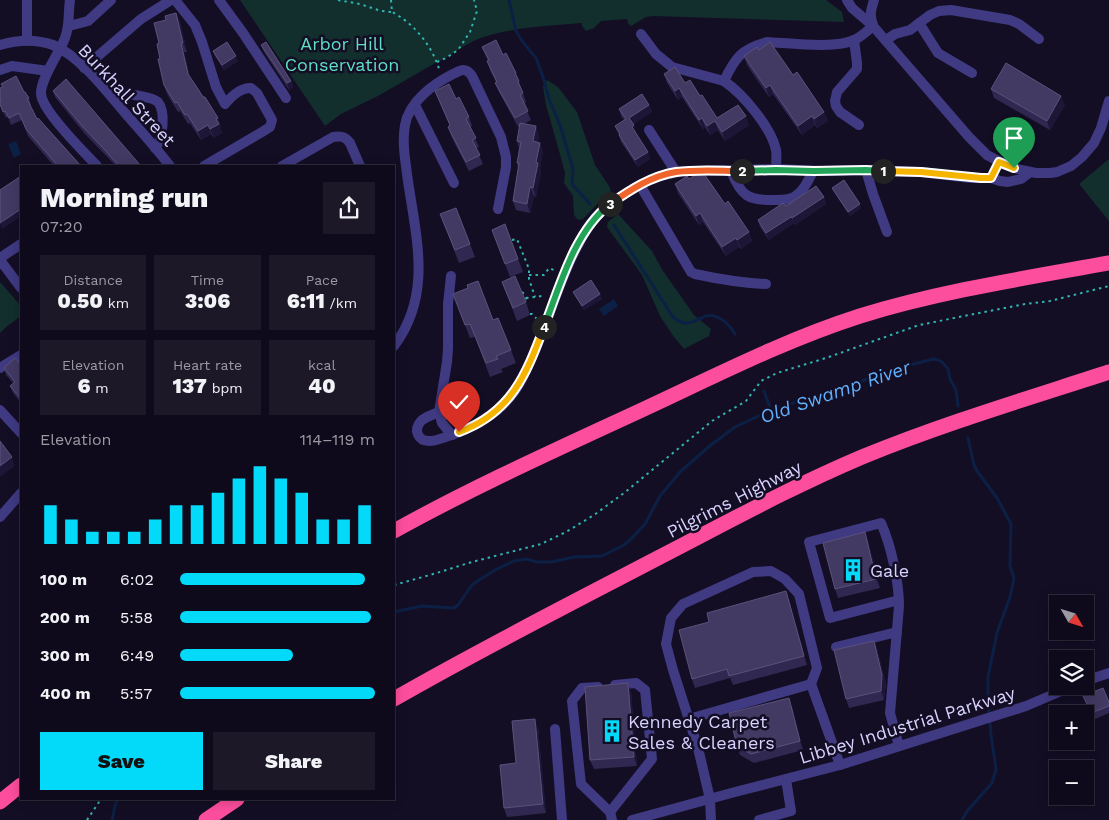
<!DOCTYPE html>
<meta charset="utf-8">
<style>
body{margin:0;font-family:"Work Sans",sans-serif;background:#1c1828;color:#f1f3f6;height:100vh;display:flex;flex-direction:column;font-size:19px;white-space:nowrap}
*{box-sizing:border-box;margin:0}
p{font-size:16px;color:#9b9aa3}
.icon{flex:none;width:28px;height:28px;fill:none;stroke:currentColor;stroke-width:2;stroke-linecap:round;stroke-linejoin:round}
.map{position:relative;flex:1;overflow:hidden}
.drawer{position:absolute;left:20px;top:165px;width:375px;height:635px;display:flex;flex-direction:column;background:#0e0a1b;border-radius:0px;box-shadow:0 2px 12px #0003,0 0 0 1px #2e2b3a}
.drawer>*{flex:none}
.needle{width:32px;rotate:129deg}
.buttons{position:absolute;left:1049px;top:595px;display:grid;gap:10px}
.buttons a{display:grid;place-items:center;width:45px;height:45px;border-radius:0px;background:#0e0a1b;box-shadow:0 2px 12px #0003,0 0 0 1px #2e2b3a;font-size:25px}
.pin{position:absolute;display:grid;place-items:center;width:42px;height:42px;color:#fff;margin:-51px -21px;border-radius:50% 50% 50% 0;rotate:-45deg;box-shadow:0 0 5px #0007}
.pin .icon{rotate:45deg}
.km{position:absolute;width:25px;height:25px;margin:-12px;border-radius:50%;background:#222;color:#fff;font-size:14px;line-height:25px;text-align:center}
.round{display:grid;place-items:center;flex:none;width:52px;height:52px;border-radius:0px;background:#1c1828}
.overview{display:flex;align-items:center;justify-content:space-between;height:85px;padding:0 20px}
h1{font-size:28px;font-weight:800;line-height:38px}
.stats{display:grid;grid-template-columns:repeat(3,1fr);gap:8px;height:85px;padding:5px 20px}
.stats div{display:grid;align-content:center;border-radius:0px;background:#1c1828;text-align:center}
.stats b{font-size:21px;font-weight:800}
.stats small{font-size:14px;font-weight:400}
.stats p{font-size:14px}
.chart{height:140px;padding:10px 20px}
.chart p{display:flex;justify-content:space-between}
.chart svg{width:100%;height:90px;margin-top:5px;stroke:#03d9f9;stroke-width:6}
.button{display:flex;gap:10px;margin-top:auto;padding:10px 20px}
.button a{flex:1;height:58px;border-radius:0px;background:#03d9f9;color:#111;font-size:20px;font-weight:800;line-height:58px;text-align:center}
.button a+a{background:#1c1828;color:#f1f3f6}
ul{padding:0 20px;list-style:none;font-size:16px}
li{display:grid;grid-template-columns:80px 60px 1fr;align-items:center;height:38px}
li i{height:12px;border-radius:6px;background:#03d9f9}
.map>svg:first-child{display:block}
.green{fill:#122e2d}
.water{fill:#0c2045}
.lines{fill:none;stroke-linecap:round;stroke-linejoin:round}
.stream{stroke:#0c2045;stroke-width:3}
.path{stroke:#30b4b0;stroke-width:2;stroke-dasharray:2.5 4;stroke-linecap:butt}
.minor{stroke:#3f3a82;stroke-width:10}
.highway{stroke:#fd4e9d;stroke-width:15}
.wall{fill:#312851}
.shaded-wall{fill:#1d1637}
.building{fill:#433a64;stroke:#5a527c}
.split-1-casing{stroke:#fff;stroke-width:10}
.split-2-casing{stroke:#fff;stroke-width:10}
.split-3-casing{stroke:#fff;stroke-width:10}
.split-4-casing{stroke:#fff;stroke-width:10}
.split-5-casing{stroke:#fff;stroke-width:10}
.split-1{stroke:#f5b400;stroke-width:6}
.split-2{stroke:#22a559;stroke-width:6}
.split-3{stroke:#f0652b;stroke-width:6}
.split-4{stroke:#22a559;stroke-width:6}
.split-5{stroke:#f5b400;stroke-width:6}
.labels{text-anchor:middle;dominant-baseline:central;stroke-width:5;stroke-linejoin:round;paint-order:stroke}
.park-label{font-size:18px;fill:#5edec2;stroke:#130e24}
.street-label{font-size:18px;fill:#d8d2fe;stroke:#130e24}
.poi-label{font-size:18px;fill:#d8d2fe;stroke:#130e24;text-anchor:start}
.water-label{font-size:19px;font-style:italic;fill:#61b0fd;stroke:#130e24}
</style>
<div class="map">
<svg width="1109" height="820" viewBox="0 0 1109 820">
<rect width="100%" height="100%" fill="#130e24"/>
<g class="green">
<path d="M240,0H826L842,12L844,22L654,16L646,17L631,26L628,23L627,19L601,21L594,28L586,31L582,26V23C547,26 511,27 478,39C463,45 452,56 437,62L378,96L341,114L325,126Z"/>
<polygon points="547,80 558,87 577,112 595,165 609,186 611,191 604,197 583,219 578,220 574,215 573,196 564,183 565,173 561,158 546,105 543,87"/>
<polygon points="1109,159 1109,221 1079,184"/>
<polygon points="618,214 652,251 663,271 694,315 711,329 709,336 684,349 674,337 660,316 642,275 607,227 608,222"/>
<polygon points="0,282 21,306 21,316 5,328 0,333"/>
</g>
<g class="water">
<polygon points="16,141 21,154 14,158 8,144"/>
<polygon points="614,299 618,306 604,316 599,309"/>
</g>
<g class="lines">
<g class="stream">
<polyline points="509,0 516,31 522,41 536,58 543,77 549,99 560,125 573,169 572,184 590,204"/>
<path d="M614,225L673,317C677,320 682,324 687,323C693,323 700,318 706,316C718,313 729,324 735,334"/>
<polyline points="764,391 771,410"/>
<polyline points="394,612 422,606 454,608 458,605 472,585 479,580 497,569 514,561 527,559 536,562 551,562 574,557 602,556 624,545 632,538 645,524 660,496 681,471 711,445 735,427 771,410 850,385 899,368 933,359 938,360 942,362 948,369 950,379 956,390 958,406"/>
<polyline points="112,820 115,806 118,799"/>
<polyline points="962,820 968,810 992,783 996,769 991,735 988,699 988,677 997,633 1010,597 1014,578 1010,566 1011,524 997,498 977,471 974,465 968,438"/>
</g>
<g class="path">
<polyline points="338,0 360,4 381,11 392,12"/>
<path d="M391,0L392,12C415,24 433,47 440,72"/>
<polyline points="437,62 446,58 458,50 470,32 477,11 474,0"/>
<polyline points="512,240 517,239 529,269 529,279 535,297"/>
<polyline points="529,275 544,275 549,268 556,271"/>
<polyline points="522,292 525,295 527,300"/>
<polyline points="526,298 542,296"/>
<polyline points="530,314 532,314 537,319"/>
<polyline points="394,585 430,575 472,562 541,544 566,532 594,515 624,493 712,421 746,401 761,381 777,373 826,358 919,325 1025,304 1050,301 1109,286"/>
<polyline points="87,820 101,799"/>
</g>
<g class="minor">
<path d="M70,0C68,13 70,25 65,38C60,52 40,79 41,94C42,111 84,152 97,166"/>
<path d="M175,0L195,25L202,42L216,87L225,104C232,96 240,88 251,88L257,93L272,120L270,127L262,132L204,166"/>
<polyline points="219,0 243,33 286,98"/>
<polyline points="847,0 852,8 873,26 969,137 987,155 1006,165 1021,170 1036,173 1050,173 1057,172 1071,166 1082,157 1094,143 1101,128 1109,101"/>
<polyline points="919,23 938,53 972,73"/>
<path d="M873,25C869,13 871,11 874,0"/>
<polyline points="69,26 88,21 111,0"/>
<polyline points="641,34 656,54 672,67 724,81"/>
<polyline points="854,40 857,63 857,69 837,92 835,101 836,106 840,112 859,125"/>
<polyline points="886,40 895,34 910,30 930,15 939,11 951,10 1010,20 1019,24 1039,39"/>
<polyline points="27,41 27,0"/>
<path d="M0,45C17,40 36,39 53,45C80,56 107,92 125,113C141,131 156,148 170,166"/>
<polyline points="84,68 141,19 171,0"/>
<polyline points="0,70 12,66 48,71"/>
<path d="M112,97C115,95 119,93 123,94C131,94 152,97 158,102C166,112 163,139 155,148"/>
<polyline points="415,105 454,183"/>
<polyline points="649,130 676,172"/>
<path d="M282,166L333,137C340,136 345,136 350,143L360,166"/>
<path d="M776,169C776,163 777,156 776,150C771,127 743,94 724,81C735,58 741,49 767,42C789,43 836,49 854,40C861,37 867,31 873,26"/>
<polyline points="866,170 873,194 887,232"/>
<path d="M731,171C741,196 748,201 776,200C784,200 792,200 798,194C805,189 809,179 813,171"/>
<path d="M640,185L691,272L695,274C718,279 741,283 766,284"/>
<polyline points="0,258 21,244"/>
<polyline points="0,260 21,288"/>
<path d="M451,276L448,304V349L447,362L439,412L442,423L452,435C475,426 496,415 512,395C523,381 529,364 536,348C548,319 558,288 571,259C578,245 585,229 596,217C605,207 618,198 629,191C649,179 667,172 690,171L776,169L822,171L866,170L921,172L971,178H991L1000,181L1008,182L1021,179L1030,172"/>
<path d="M394,346C434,293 415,234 407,174C405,158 402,142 405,125C409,102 433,84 453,74C456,73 460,70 463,70C467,70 470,73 472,76L501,137L506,157V167L498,209"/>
<polyline points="0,368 21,355"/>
<polyline points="0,410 21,433"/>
<path d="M439,412C432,415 425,417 421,421C413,430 418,441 429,441C437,441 445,437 452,435"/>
<polyline points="0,517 21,493"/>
<polyline points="836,647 897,632"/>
<polyline points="1085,681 1109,673"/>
<polyline points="598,687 582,688 572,701 581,784 610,812 612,820"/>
<polyline points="689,719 811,684"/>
<polyline points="555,729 562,820"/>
<path d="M899,746L890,713L899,606C899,582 891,545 881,523L809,542L830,618L899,600"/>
<polyline points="610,812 652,759 645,690 636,683 615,685"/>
<polyline points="632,820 735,792 840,765 1026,706 1073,686"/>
<polyline points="711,820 710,799 698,748 673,670 666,644 671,618 683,604 753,572 771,571 785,579 799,594 817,668 811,684 840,765"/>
<polyline points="759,820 791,811 786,779"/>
</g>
<g class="highway">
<path d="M394,531C475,486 560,448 644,409C715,376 785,340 860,316C941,291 1026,278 1109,263"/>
<path d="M394,699C479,650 568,605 656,559C724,524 791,487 862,457C942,424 1026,399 1109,372"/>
<polyline points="0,802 21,785"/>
<polyline points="206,820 237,799"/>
</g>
</g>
<g class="wall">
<polygon points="176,13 180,22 187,52 184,52 190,77 218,118 221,127 220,128 222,133 214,138 211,134 201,140 190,123 188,124 180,111 178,112 167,94 164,85 159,43 166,20"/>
<polygon points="261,45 291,81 293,87 289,90 264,52"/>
<polygon points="482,47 503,55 516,73 526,102 524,104 531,120 524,124 536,126 539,135 538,142 540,143 543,152 540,168 541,172 536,197 534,196 530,213 516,210 513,201 518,168 517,163 519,148 517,141 520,126 518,127 499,92 495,83 496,82 490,70 487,61 488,61"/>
<polygon points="759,50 793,75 824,112 828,121 817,128 815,125 802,135 773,94 769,97 747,65 744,56"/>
<polygon points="213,51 238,61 224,70 215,56"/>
<polygon points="664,74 685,83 700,96 717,118 749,125 725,141 718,130 710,135 705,127 703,129 682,97 678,100 667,83"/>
<polygon points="0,88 24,92 29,98 31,105 30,106 37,119 81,166 54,166 28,136 22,120 11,125 8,117 6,118 0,105 1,102 0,100"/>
<polygon points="991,89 1065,105 1050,130 994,98"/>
<polygon points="53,91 142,166 116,166 85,134 55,97"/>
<polygon points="435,91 456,99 469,117 472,126 470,127 479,147 476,148 483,164 469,171 451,136 448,127 450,126"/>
<polygon points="649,105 652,112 633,124 636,132 635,133 648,152 650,159 638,167 621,142 619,135 615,126 624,120 621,116 619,109"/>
<polygon points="689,179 725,204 749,232 752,241 741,249 739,247 726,256 703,222 699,225 678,193 675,184"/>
<polygon points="832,188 861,208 850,216 834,192"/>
<polygon points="824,197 826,204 795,225 794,223 769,240 760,227 758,220 786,206"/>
<polygon points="440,214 470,244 475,257 459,263"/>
<polygon points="505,224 523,272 510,277 492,230"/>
<polygon points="502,282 526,302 530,315 517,321"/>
<polygon points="573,292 600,294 602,299 584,310 575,296"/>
<polygon points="453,294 493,320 511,350 516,363 501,369 503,372 490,377 475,337 470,338"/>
<polygon points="21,365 21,403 13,393 10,386 13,383 6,375 4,368"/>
<polygon points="868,541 880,588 838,598 835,589"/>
<polygon points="789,600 807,665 733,685 730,678 695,688 692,679"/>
<polygon points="874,641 877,649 886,684 884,700 849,708 846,699"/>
<polygon points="631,692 637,766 594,769 590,760"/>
<polygon points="1109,702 1109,713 1093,720 1086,703"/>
<polygon points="792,707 803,750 754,763 740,755 737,746"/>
<polygon points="538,728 546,813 507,817 504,808 516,763"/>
</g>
<g class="shaded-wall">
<polygon points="176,13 180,22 187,52 183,43"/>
<polygon points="181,43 184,52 191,83 188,74"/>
<polygon points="236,56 238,61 224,70 222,65"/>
<polygon points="291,81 293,87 289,90 287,83"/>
<polygon points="770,85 773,94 769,97 766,88"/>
<polygon points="679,88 682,97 678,100 675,91"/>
<polygon points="1061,96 1065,105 1050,130 1047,121"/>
<polygon points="649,105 652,112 631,125 629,118"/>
<polygon points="824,112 828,121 817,128 814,119"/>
<polygon points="746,116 749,125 725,141 722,132"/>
<polygon points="812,116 815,125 802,135 798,126"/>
<polygon points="218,118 221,127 220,128 222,133 214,138 210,129 216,119"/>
<polygon points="702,118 705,127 703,129 699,120"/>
<polygon points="715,121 718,130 710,135 707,126"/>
<polygon points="208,125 211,134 201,140 198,131"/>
<polygon points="634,125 636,132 634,134 632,127"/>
<polygon points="536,126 539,135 536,150 533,141"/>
<polygon points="540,143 543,152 540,168 541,172 536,197 533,188 536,162"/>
<polygon points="648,152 650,159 638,167 635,160"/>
<polygon points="530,187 534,196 530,213 527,204"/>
<polygon points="824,197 826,204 795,225 792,218"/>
<polygon points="860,204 861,208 850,216 848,212"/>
<polygon points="21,209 21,217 2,229 0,223"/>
<polygon points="700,213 703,222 699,225 696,216"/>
<polygon points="791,217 794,223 769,240 766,233"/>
<polygon points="749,232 752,241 741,249 737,240"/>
<polygon points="736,238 739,247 726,256 722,247"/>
<polygon points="600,294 602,299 584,310 582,306"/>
<polygon points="12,457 15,466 0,477 0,466"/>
<polygon points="865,532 868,541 880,588 876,579"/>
<polygon points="786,591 789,600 807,665 804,656"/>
<polygon points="874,641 877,649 886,684 884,700 881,691"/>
<polygon points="628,683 631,692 637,766 634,757"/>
<polygon points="789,698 792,707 803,750 800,741"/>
<polygon points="535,719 538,728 546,813 543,804"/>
</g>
<g class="building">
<polygon points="176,13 183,43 181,43 188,74 198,89 203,97 205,97 218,118 216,119 219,124 210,129 208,125 198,131 187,114 185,115 177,102 175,103 164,85 158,59 160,59 157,44 159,43 154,23 166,20 165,16"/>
<polygon points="496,40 503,55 506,53 516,73 515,73 519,81 518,82 523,93 520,95 528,111 515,118 495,83 497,82 487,61 489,60 482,47"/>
<polygon points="227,42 236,56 222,65 213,51"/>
<polygon points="266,42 291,81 287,83 261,45"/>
<polygon points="770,42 793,75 797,72 824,112 814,119 812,116 798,126 770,85 766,88 744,56 757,47 759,50"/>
<polygon points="1006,63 1061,96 1047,121 991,89"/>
<polygon points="675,67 685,83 690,80 700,96 702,95 717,118 738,105 746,116 722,132 715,121 707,126 702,118 699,120 679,88 675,91 664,74"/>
<polygon points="16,76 24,92 25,92 29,98 27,99 37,119 38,118 81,166 58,166 26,129 19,113 9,118 5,111 3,112 0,104 0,102 1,101 0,99 0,88 3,87 1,84"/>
<polygon points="66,79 141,166 119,166 103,148 83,127 53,91"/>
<polygon points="449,84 456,99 459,97 469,117 466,119 476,138 472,140 480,155 466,162 448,127 450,125 435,91"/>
<polygon points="642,94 649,105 629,118 634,125 632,127 648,152 635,160 619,135 620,134 615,126 626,119 619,109"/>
<polygon points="520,123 536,126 533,141 540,143 536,162 538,163 533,188 530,187 527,204 513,201 519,163 517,163 521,142 517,141"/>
<polygon points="702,171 725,204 728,201 749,232 737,240 736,238 722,247 700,213 696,216 675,184 687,176 689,179"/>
<polygon points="21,176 21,209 0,223 0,190"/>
<polygon points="844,180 860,204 848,212 832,188"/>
<polygon points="816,186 824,197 792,218 791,217 766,233 758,220 783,203 786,206"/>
<polygon points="456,208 470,244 455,250 440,214"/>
<polygon points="505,224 518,259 505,264 492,230"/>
<polygon points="515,276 526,302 513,308 502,282"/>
<polygon points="591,280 600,294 582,306 573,292"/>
<polygon points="478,281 493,320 498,318 511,350 496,356 498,359 486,363 470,324 465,325 453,294 468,288 467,285"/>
<polygon points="15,358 21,365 21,399 10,386 15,382 4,368"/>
<polygon points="0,441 12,457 0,466"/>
<polygon points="865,532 876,579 835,589 823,543"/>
<polygon points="786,591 804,656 729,676 727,669 692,679 679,630 709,622 707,613"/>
<polygon points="874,641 882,675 881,691 846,699 834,650"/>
<polygon points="628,683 634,757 590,760 585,687"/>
<polygon points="1103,688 1109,702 1109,706 1091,713 1083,696"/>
<polygon points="789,698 800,741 751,754 737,746 729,713"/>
<polygon points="535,719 543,804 504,808 500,765 516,763 512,721"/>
</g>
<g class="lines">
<defs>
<polyline id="split-1" points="883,171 921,172 981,178 991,178 999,162 1014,168"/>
<polyline id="split-2" points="742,171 776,170 814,171 866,170 883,171"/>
<path id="split-3" d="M610,204C630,190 651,176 676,172C698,169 721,171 742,171"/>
<path id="split-4" d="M544,327C560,286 574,232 610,204"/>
<path id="split-5" d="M459,432C511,413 526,375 544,327"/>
</defs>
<use href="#split-1" class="split-1-casing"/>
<use href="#split-2" class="split-2-casing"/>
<use href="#split-3" class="split-3-casing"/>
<use href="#split-4" class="split-4-casing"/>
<use href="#split-5" class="split-5-casing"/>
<use href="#split-1" class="split-1"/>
<use href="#split-2" class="split-2"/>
<use href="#split-3" class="split-3"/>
<use href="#split-4" class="split-4"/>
<use href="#split-5" class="split-5"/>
</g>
<defs>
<symbol id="building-bare" viewBox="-9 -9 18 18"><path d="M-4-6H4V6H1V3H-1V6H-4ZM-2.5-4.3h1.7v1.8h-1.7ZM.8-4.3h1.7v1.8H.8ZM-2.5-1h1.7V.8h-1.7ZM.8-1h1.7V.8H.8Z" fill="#03d9f9" stroke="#130e24" stroke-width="2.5" paint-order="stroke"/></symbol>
</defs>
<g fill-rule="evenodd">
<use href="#building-bare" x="837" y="554" width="32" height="32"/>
<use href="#building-bare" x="596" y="715" width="32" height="32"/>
</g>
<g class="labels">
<g class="park-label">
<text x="342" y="43">Arbor Hill<tspan x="342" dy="21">Conservation</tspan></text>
</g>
<g class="street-label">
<text transform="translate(127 95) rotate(47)">Burkhall Street</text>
<text transform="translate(734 499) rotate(-27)">Pilgrims Highway</text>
<text transform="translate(907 725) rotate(-17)">Libbey Industrial Parkway</text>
</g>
<g class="poi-label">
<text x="870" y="570">Gale</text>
<text x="628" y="721">Kennedy Carpet<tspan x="628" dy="21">Sales &amp; Cleaners</tspan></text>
</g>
<g class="water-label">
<text transform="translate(835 392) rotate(-19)">Old Swamp River</text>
</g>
</g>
</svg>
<div class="buttons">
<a><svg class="needle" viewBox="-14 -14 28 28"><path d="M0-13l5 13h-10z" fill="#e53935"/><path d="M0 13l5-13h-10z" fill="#9b9aa3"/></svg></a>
<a><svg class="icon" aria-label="layers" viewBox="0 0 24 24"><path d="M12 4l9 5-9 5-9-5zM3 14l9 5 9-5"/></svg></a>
<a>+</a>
<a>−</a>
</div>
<div class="pin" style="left:1014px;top:168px;background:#1e9e55"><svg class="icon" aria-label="arrive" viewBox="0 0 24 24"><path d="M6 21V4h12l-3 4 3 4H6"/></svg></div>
<div class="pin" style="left:459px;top:432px;background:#d93025"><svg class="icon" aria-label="check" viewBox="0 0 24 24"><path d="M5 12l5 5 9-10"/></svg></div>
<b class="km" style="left:883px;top:171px">1</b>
<b class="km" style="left:742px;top:171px">2</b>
<b class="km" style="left:610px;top:204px">3</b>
<b class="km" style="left:544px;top:327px">4</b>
<section class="drawer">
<div class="overview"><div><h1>Morning run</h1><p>07:20</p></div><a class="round"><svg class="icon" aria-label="share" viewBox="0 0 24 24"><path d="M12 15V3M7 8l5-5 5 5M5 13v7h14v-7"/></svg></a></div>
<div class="stats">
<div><p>Distance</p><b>0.50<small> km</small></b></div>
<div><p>Time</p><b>3:06</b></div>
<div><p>Pace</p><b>6:11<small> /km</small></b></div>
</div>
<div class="stats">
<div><p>Elevation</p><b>6<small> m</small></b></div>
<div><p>Heart rate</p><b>137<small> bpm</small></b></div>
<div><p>kcal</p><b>40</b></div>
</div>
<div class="chart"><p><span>Elevation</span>114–119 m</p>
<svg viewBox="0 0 160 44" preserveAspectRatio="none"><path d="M5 44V25M15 44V32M25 44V38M35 44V38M45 44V38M55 44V32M65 44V25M75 44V25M85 44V19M95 44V12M105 44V6M115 44V12M125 44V19M135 44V32M145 44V32M155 44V25"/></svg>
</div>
<ul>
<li><b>100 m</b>6:02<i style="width:95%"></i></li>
<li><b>200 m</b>5:58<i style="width:98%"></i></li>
<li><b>300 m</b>6:49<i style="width:58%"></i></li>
<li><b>400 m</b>5:57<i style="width:100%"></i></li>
</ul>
<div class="button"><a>Save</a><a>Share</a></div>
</section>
</div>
